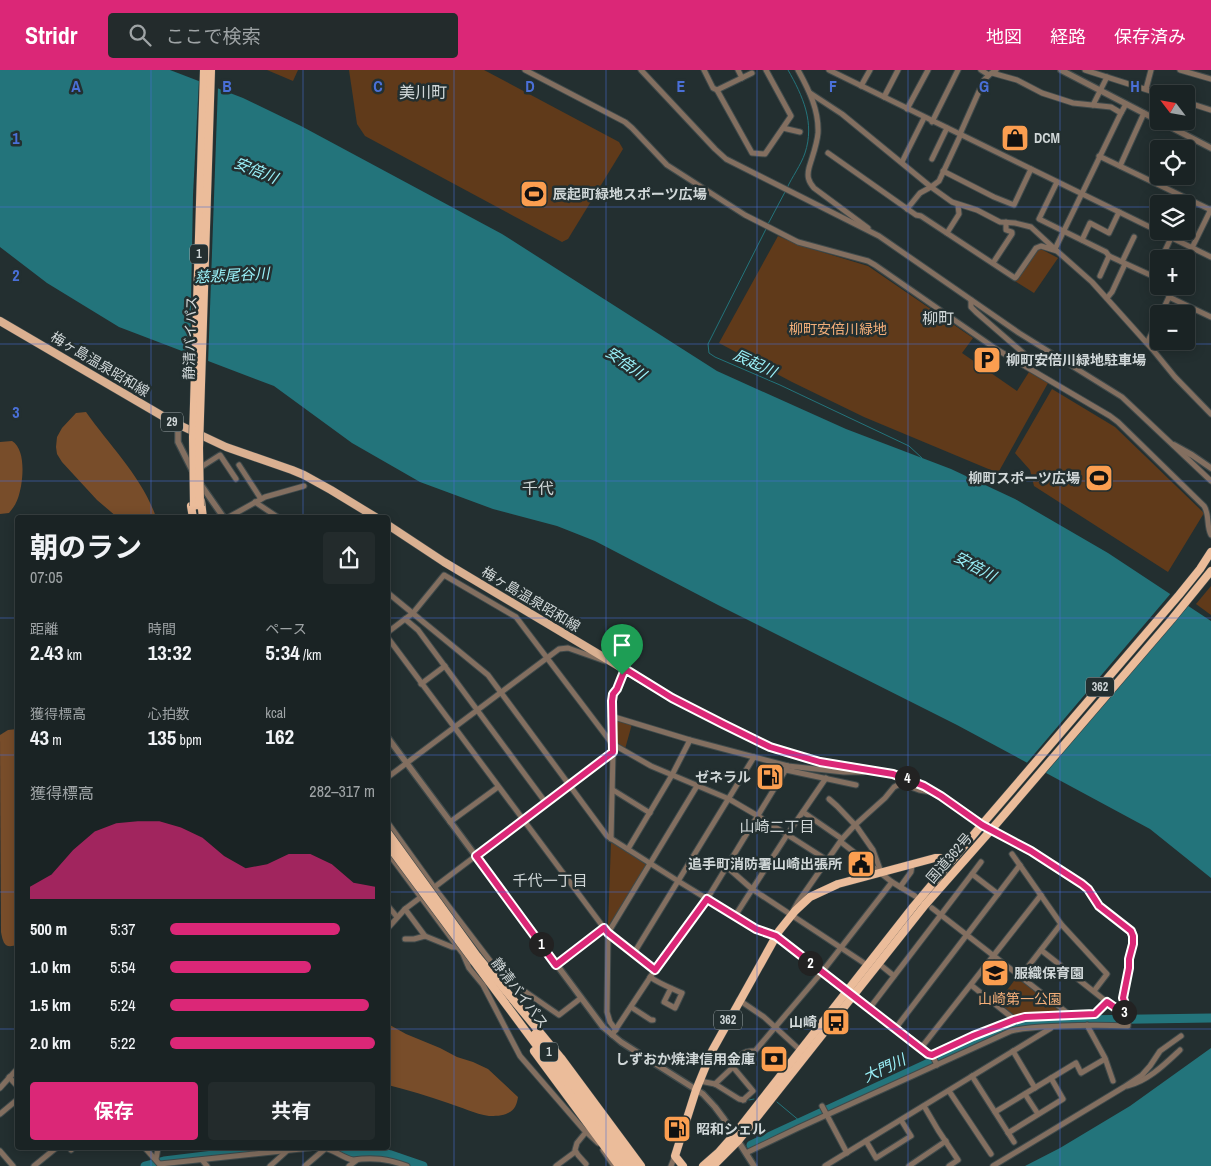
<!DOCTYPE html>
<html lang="ja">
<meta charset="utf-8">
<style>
body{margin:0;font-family:"Archivo Narrow","Noto Sans JP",sans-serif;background:#232b2c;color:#f1f3f6;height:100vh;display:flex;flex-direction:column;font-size:19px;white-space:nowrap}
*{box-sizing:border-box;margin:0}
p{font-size:16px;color:#9fa4a6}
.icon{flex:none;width:28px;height:28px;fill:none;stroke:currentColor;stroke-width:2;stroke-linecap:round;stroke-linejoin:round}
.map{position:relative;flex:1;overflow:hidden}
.panel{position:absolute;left:15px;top:445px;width:375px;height:635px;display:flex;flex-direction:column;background:#1a2324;border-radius:5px;box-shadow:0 2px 12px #0003,0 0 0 1px #384041}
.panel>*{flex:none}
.needle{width:32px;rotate:301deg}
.tools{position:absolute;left:1150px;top:15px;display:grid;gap:10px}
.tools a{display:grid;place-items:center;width:45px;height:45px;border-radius:5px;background:#1a2324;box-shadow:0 2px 12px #0003,0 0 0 1px #384041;font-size:25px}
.pin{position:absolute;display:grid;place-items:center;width:42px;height:42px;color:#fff;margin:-51px -21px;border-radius:50% 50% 50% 0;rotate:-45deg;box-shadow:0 0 5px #0007}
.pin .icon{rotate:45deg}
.km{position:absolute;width:25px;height:25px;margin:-12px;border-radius:50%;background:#222;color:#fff;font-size:14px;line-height:25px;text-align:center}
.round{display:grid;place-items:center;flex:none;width:52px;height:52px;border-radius:5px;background:#232b2c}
.summary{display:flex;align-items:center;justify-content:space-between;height:85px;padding:0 15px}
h1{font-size:28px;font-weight:700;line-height:38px}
.stats{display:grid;grid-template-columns:repeat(3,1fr);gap:8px;height:85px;padding:5px 15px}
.stats div{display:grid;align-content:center}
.stats b{font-size:21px;font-weight:700}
.stats small{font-size:14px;font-weight:400}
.stats p{font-size:14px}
.chart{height:140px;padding:10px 15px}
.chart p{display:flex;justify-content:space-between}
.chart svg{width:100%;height:90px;margin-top:5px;fill:#db2777;opacity:.7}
.button{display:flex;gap:10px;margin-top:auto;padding:10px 15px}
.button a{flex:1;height:58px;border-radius:5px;background:#db2777;color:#fff;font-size:20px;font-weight:700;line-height:58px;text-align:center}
.button a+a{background:#232b2c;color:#f1f3f6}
ul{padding:0 15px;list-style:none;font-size:16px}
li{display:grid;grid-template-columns:80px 60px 1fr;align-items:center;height:38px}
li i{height:12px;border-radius:6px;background:#db2777}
header{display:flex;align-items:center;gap:30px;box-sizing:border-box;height:70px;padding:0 25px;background:#db2777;color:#fff}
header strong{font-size:24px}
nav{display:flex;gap:28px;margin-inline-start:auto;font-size:18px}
.search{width:350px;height:45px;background:#232b2c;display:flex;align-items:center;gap:12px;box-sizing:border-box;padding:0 18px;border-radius:5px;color:#9fa4a6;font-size:19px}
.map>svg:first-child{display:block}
.green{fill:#603a1a}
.forest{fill:#784d2a}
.water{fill:#23747b}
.pier{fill:#232f30}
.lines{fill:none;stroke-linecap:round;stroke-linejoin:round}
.stream{stroke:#23747b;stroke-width:1}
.river{stroke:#23747b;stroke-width:9}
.minor-casing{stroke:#3f4a4b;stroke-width:7}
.tertiary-casing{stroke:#3f4a4b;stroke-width:8}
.primary-casing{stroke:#3f4a4b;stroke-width:9}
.trunk-casing{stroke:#3f4a4b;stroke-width:9}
.minor{stroke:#836f60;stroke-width:5}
.tertiary{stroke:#836f60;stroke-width:5.5}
.primary{stroke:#dab091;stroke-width:8}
.trunk{stroke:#ebbc9a;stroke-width:8}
.trunk-bridge-casing{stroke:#3f4a4b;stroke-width:9;stroke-linecap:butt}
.trunk-bridge{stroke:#ebbc9a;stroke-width:8}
.route-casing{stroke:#fff;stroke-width:10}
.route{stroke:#db2777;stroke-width:6}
.grid{fill:none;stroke:#4a70d8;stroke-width:1;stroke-opacity:0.55}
.labels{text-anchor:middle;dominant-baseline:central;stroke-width:5;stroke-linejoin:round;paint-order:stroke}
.shield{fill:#232f30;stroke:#9ca5a6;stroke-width:1}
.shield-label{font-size:12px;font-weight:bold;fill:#d0d7d8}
.poi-label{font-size:14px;font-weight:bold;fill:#d0d7d8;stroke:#232f30;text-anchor:start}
.park-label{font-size:14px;fill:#f3ae79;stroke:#232f30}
.street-label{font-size:14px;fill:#d0d7d8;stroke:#232f30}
.water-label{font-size:15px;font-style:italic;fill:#9bf2fa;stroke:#232f30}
.neighbourhood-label{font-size:15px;fill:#d0d7d8;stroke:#232f30}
.quarter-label{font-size:16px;fill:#d0d7d8;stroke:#232f30}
.grid-label{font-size:16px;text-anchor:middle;font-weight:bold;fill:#4a70d8;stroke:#232f30;stroke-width:5;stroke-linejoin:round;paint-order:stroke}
</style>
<header>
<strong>Stridr</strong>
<div class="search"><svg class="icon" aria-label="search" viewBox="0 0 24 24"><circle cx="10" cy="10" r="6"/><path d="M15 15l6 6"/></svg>ここで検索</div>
<nav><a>地図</a><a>経路</a><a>保存済み</a></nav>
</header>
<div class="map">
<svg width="1211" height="1096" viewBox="0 0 1211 1096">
<rect width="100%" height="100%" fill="#232f30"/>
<g class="green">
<polygon points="267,0 298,0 293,11"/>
<polygon points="349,0 484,0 619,72 623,79 568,169 562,172 365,66 357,54"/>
<polygon points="778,166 802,176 868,196 973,268 962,283 1017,321 1029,302 1048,313 998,403 864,347 792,312 719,273"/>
<polygon points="1037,179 1041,179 1058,188 1034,223 1015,211"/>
<polygon points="1052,319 1115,357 1204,443 1168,502 1034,416 1030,400 1015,383"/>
<polygon points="1211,516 1211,545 1196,534"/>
<polygon points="615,649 632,654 625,679 616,672 613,651"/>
<polygon points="611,772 647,795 608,857"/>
<polygon points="1017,907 1061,941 1060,942 1015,946 998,932"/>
</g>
<g class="forest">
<path d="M86,342C110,376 142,407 156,447H117L97,430L62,392L57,384L56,377L57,367L62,358L76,343Z"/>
<path d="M12,371C27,380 23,414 18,428C16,434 13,438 9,443L0,444V372Z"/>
<path d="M17,659L18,874C5,880 3,873 1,862L0,665L8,660Z"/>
<path d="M388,954L406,964L440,978L457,987L473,992L488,999L518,1027C517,1034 515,1040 508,1043C503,1046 494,1046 489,1046C475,1044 461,1037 448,1033C428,1026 408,1020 388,1015Z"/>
</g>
<g class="water">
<polygon points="0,0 170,0 243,28 301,56 502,164 717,301 846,359 951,399 1015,429 1108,483 1211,551 1211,808 1150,759 957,655 718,535 595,471 557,456 493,439 420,412 352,373 274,316 119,257 47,213 0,177"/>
<polygon points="1211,978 1211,1096 1025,1096 1060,1078 1130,1036"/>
</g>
<g class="pier">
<polygon points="199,9 218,16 208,294 190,287 193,125"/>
<polygon points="1172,522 1190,534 1044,705 1025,695"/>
</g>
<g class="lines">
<g class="stream">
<path d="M787,118C792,107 801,95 805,83C815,53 803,26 788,0"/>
<polyline points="768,154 785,122"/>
<polyline points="767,157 708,274 709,283 715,287 780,315 909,376 922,388"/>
<polyline points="749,1030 754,1029"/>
<polyline points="777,1032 801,1052"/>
</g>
<g class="river">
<polyline points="751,1075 1011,955 1026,953 1077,950 1211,948"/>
<polyline points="340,1078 352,1084 358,1085 381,1083 391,1085 423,1096"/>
<polyline points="145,1096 164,1091 271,1078"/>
</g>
<defs>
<g id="minor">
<path d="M525,0L625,52L632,58L667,95L745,145L798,172L868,191L875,195L996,279L1110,346L1118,352L1204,436C1210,445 1206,455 1211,465"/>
<polyline points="641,0 715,79 726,89 879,166 1019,263 1122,327 1211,411"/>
<polyline points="704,0 713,18 717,20 752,83 765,84 791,46 766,0"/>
<polyline points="738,0 742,8"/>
<path d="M798,0C809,20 819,40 818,63C817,75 812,87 809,98C807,106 808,111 814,118L868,158"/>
<polyline points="829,0 1211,187"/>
<polyline points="981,0 989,5"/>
<polyline points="1085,0 1160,24"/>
<polyline points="1180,0 1211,9"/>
<polyline points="992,3 1017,10 1042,23 1073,33 1111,37 1121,43 1126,34"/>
<polyline points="861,16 870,0"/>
<polyline points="1146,19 1151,0"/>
<polyline points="717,20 752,3"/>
<polyline points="810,23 842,44 931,117 952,132 977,140 1000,152 1015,153 1031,157 1057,181 1041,176 1036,178 1016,207 1015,208 921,146 916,145 828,83"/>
<polyline points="884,27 898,0"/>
<polyline points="1186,32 1211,40"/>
<polyline points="1093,35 1107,7"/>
<polyline points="907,39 928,0"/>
<polyline points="932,52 958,0"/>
<polyline points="783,58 800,62"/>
<polyline points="960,64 984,10 990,4 996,0"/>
<polyline points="1099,86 1211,140"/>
<polyline points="932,89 947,58"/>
<polyline points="902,92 924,48"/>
<polyline points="1120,96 1144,43"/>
<polyline points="943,101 994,127 1014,135 1031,99"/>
<polyline points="1057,112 1039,149 1106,182 1109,186 1159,209"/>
<polyline points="907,139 920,123 931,117 939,111 961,64"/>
<polyline points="947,163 959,144 958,135"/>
<polyline points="1082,170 1090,153 1109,163 1119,142"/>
<polyline points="1055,179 1121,43"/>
<polyline points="1057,181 1092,212 1153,280 1175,307 1211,344"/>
<polyline points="1161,189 1171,168"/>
<polyline points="1186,190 1211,139"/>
<polyline points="1122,192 1134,167"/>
<polyline points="993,193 1012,164 1012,162 1006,160 1006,152"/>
<polyline points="1100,206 1109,186"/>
<polyline points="1152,206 1159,193"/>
<polyline points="1169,227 1211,247"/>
<polyline points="1107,228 1112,222 1125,194"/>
<polyline points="971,230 971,237 976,242 1029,288 1024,295"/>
<polyline points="1161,244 1174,216"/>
<polyline points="1147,273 1159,248"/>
<polyline points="239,395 261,429"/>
<polyline points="198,399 220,385 236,409"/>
<polyline points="255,432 279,448"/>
<polyline points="227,448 265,427 304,416"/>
<polyline points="388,523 488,605 607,766 678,811 756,859 776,867 928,984 932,985 937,995"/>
<polyline points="405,549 418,560 546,733"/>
<polyline points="388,562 413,543 444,505 516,547 613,675 616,676 651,696 729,729 758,746 827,790"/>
<polyline points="388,568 604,858 608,863 655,900"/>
<polyline points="421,614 445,596"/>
<polyline points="611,646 690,670 788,696 844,702 863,702"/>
<polyline points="786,700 856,715"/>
<polyline points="388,707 559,579 568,578 605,591"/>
<polyline points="613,720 650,743"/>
<polyline points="829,729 837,736 857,757 873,780 881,802"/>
<polyline points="803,742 842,769"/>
<polyline points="450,752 498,717"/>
<polyline points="388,753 434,817 501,905 559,945 581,928"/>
<polyline points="611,769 613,682 611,631 613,624 617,619 625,599"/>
<polyline points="841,772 892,812 915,826"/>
<polyline points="628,779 672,705 690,670"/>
<polyline points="388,783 463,884 469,898 483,915 520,986 584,1060 598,1073"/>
<polyline points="1012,784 1061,854 1107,904 1094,921"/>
<polyline points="727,797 752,819 867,895"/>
<polyline points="972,804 981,792"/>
<polyline points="900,817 911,802 912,795"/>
<polyline points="432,819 613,682"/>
<polyline points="388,836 397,847"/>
<polyline points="932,838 1070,945 1095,944 1107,932 1117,939 1128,943"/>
<polyline points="405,839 425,866"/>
<polyline points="793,841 798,832 842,769 855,755 885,728 894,717 898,715 902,714 919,720 931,722"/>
<polyline points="735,846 787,765 826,708"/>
<polyline points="388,858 405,839 421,827"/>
<polyline points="405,869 414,869 425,866 452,877 458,877"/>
<polyline points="1041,880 1107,932"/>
<polyline points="634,883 754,687"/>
<polyline points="878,893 894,906"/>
<polyline points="556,895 604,858"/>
<path d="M650,907C660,914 671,918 682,923L675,938L664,932L671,918"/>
<polyline points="1020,907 1061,854"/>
<polyline points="971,915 1015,950"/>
<polyline points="739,930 764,947 800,980"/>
<polyline points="631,937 651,950 653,950"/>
<polyline points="869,939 972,804 998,824"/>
<polyline points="1087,955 1105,988 1113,1011"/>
<polyline points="895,959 1020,795"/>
<polyline points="616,960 610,952 607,942 608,863 697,716"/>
<polyline points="612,965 655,900 707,829 788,696"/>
<polyline points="921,978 1041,825"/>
<polyline points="1013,981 1035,1018"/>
<polyline points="932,985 973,966 1014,950 1025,947 1070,945"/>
<polyline points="972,1006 1014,1072"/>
<polyline points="9,1007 18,1017"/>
<polyline points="700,1011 715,1014 739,1029 744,1030"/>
<polyline points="715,1014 733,997"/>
<path d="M1127,1016C1148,1011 1165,994 1180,980"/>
<polyline points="0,1018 18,998"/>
<polyline points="949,1021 991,1084"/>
<polyline points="1025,1024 1038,1044"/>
<path d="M743,1030L753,1021L733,997C739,986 742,980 755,981L822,902L892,812"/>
<polyline points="822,1036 847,1083"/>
<polyline points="924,1036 938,1060 958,1090 949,1096"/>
<polyline points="995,1042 1076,993 1081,1003 1105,989"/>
<polyline points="0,1044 18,1029"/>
<polyline points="586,1062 577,1073 575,1080 578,1085 586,1094"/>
<polyline points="1008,1063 1063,1029 1051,1008"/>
<polyline points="866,1071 876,1088 911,1066 901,1050"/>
<polyline points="70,1078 71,1080"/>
<polyline points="145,1078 161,1096"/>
<path d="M323,1078C334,1079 342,1088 353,1090C373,1087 388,1089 407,1096"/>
<polyline points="603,1080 614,1096"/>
<polyline points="0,1081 13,1096"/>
<path d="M746,1083L798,1058L1011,961C1027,957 1045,957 1062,956C1084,955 1106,955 1128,956V945L1123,928L1134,870C1131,853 1111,847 1100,836C1092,829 1090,821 1082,814L1022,775L991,760"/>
<polyline points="156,1089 158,1078"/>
<polyline points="202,1090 207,1096"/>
<polyline points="160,1094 310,1078"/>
<polyline points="34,1096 56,1078"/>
<polyline points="270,1096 288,1080"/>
<polyline points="305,1096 326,1078"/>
<polyline points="349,1096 357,1090"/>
<polyline points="556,1096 575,1082"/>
<polyline points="671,1096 675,1086"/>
<polyline points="825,1096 1051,958"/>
<polyline points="909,1096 946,1071"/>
<polyline points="993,1096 1124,1017 1142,1005 1150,996 1160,981 1181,966"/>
</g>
<g id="tertiary">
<polyline points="1061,0 1159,51"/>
<polyline points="1159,51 1211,78"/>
<polyline points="178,355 178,372 192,400"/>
<polyline points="1174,375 1192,385 1211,398"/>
<polyline points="199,412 224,448"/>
<polyline points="388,668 603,957 621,972 703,1024 715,1037 724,1049 754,1096"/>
</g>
<g id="primary">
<polyline points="0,251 171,351 226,377 292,400 304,405 331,420 377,448"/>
<polyline points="388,455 444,492 543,551 672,628 723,654 770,677 795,685 820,692 893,704 907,708 941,726 991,760"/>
</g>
<g id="trunk">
<polyline points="201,431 203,448"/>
<polyline points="191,436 193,448"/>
<polyline points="477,886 561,988 641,1096"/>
<polyline points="473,890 626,1096"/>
<polyline points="535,964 634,1096"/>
<polyline points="534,981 619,1096"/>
<polyline points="683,1096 675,1086 696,1020 712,981 779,861 795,841 810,827 838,814 935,788 940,788 949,795"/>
<polyline points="703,1096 719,1082 734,1065 913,837 985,751 1179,525 1200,499 1211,482"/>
<polyline points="713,1096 738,1071 925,835 991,760 1172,549 1211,501"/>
</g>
</defs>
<use href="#minor" class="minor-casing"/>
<use href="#tertiary" class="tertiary-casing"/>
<use href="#primary" class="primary-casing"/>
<use href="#trunk" class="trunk-casing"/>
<use href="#minor" class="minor"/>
<use href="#tertiary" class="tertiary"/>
<use href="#primary" class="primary"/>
<use href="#trunk" class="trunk"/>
<defs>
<g id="trunk-bridge">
<polyline points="194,436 193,367 204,0"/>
<polyline points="200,436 199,378 211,0"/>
<polyline points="388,763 477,886"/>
<polyline points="388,775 473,890"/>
</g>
</defs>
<use href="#trunk-bridge" class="trunk-bridge-casing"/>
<use href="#trunk-bridge" class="trunk-bridge"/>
</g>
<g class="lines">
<defs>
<polygon id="route" points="625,599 672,628 723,654 770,677 820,692 893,704 924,716 941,726 982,755 1031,781 1082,814 1088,819 1099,836 1131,861 1133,866 1133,874 1129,889 1129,898 1123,928 1128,943 1117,939 1107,932 1095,944 1025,947 1014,950 973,966 932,985 928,984 776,866 756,859 707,829 655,900 608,863 604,858 556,895 476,786 613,682 612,631 613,624 617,619"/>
</defs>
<use href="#route" class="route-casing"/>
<use href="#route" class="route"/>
</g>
<path class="grid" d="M151,0V448M303,0V448M454,0V1096M606,0V1096M757,0V1096M908,0V1096M1060,0V1096M0,137H1159M1186,137H1211M0,274H1211M0,411H1211M0,548H18M388,548H1211M0,685H18M388,685H1211M0,822H18M388,822H1211M0,959H18M388,959H1211M151,1078V1096M303,1078V1096"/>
<defs>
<symbol id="shop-square" viewBox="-11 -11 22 22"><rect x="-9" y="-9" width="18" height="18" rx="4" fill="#fb9e50" stroke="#232f30"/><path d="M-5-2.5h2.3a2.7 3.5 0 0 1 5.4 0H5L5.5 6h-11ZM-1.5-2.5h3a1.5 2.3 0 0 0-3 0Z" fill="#111"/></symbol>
<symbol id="stadium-square" viewBox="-11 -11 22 22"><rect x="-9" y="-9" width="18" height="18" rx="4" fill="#fb9e50" stroke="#232f30"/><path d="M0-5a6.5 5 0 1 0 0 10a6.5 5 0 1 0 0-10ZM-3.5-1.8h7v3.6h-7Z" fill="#111"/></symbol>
<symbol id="parking-square" viewBox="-11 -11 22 22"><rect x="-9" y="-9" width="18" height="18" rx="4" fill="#fb9e50" stroke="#232f30"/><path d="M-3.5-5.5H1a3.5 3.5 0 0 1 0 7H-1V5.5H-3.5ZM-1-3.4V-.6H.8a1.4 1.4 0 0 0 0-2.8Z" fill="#111"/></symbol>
<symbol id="fuel-square" viewBox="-11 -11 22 22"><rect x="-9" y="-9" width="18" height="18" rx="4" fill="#fb9e50" stroke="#232f30"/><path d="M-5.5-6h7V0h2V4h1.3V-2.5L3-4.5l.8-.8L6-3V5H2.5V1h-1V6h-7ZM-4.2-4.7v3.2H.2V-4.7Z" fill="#111"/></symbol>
<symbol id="civic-square" viewBox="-11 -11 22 22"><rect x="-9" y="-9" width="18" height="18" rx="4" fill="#fb9e50" stroke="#232f30"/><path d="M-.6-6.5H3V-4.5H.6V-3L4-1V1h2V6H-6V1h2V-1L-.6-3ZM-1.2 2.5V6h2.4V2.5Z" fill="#111"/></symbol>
<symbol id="school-square" viewBox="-11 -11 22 22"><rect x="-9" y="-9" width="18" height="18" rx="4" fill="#fb9e50" stroke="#232f30"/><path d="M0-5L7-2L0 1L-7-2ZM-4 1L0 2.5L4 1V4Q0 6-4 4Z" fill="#111"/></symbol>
<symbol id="bus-square" viewBox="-11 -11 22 22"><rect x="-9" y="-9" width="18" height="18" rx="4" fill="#fb9e50" stroke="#232f30"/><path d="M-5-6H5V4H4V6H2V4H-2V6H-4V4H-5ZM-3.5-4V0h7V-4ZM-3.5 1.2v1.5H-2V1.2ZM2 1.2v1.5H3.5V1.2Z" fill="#111"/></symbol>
<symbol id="bank-square" viewBox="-11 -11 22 22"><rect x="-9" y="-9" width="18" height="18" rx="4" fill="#fb9e50" stroke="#232f30"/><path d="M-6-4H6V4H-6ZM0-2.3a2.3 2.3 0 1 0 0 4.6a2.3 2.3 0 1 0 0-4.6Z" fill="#111"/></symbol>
</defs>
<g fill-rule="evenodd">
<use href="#shop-square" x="999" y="52" width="32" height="32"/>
<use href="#stadium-square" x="518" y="108" width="32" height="32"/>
<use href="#parking-square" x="971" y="274" width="32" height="32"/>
<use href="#stadium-square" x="1083" y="392" width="32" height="32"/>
<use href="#fuel-square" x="754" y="691" width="32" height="32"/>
<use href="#civic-square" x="845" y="778" width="32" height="32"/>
<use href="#school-square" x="979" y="887" width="32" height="32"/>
<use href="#bus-square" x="820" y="936" width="32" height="32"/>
<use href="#bank-square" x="758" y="973" width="32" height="32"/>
<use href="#fuel-square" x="661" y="1043" width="32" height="32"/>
</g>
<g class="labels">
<g class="shield">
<rect x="190" y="174.5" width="18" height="19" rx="4"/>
<rect x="161" y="342.5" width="22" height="19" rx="4"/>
<rect x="1086" y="607.5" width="28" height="19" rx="4"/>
<rect x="714" y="940.5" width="28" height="19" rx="4"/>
<rect x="540" y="972.5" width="18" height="19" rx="4"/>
</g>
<g class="shield-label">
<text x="199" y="184">1</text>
<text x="172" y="352">29</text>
<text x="1100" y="617">362</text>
<text x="728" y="950">362</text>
<text x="549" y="982">1</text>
</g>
<g class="poi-label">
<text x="1034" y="68">DCM</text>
<text x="553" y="124">辰起町緑地スポーツ広場</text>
<text x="1006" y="290">柳町安倍川緑地駐車場</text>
<text x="1080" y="408" text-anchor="end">柳町スポーツ広場</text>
<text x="751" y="707" text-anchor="end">ゼネラル</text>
<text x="842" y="794" text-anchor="end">追手町消防署山崎出張所</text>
<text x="1014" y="903">服織保育園</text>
<text x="817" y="952" text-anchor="end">山崎</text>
<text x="755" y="989" text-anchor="end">しずおか焼津信用金庫</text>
<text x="696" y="1059">昭和シェル</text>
</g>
<g class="park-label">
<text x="838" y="259">柳町安倍川緑地</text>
<text x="1020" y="929">山崎第一公園</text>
</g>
<g class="street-label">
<text transform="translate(190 268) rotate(-88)">静清バイパス</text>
<text transform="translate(100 294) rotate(31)">梅ヶ島温泉昭和線</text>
<text transform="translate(531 529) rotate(31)">梅ヶ島温泉昭和線</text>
<text transform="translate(949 788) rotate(-49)">国道362号</text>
<text transform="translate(520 923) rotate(53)">静清バイパス</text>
</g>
<g class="water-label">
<text transform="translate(256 100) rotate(22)">安倍川</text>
<text transform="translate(232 205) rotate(-3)">慈悲尾谷川</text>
<text transform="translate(626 293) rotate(35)">安倍川</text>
<text transform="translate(755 293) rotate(25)">辰起川</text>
<text transform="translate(975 496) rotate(29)">安倍川</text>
<text transform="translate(884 998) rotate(-25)">大門川</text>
</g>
<g class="neighbourhood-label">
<text x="777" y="756">山崎二丁目</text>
<text x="550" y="810">千代一丁目</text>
</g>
<g class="quarter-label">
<text x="423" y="22">美川町</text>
<text x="938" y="248">柳町</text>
<text x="538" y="418">千代</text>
</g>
</g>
<g class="grid-label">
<text x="76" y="22">A</text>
<text x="227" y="22">B</text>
<text x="378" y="22">C</text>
<text x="530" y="22">D</text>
<text x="681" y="22">E</text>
<text x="833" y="22">F</text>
<text x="984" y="22">G</text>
<text x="1135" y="22">H</text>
<text x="16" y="74">1</text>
<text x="16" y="211">2</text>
<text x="16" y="348">3</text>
</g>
</svg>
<div class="tools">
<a><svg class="needle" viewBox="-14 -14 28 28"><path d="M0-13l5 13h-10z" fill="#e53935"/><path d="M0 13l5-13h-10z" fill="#9fa4a6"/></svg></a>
<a><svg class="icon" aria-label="locate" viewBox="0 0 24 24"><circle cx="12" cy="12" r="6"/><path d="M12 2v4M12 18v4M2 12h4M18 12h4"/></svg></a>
<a><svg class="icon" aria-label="layers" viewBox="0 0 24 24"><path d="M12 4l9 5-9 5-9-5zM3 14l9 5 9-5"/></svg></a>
<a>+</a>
<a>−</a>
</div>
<div class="pin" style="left:622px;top:605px;background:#1e9e55"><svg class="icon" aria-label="arrive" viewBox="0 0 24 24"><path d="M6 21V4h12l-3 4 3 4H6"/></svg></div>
<b class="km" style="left:541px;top:874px">1</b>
<b class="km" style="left:810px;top:893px">2</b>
<b class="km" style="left:1124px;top:942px">3</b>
<b class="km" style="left:907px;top:708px">4</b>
<section class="panel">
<div class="summary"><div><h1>朝のラン</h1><p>07:05</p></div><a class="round"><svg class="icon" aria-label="share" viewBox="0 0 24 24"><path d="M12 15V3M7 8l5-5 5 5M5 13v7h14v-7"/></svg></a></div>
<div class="stats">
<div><p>距離</p><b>2.43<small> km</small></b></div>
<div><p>時間</p><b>13:32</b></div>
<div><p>ペース</p><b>5:34<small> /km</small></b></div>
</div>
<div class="stats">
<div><p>獲得標高</p><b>43<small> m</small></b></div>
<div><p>心拍数</p><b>135<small> bpm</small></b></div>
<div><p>kcal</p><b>162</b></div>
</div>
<div class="chart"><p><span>獲得標高</span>282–317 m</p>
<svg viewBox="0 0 160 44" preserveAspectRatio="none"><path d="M0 44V38L10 32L20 20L30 11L40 7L50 6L60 6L70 9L80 14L90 23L100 29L110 27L120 22L130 22L140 27L150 36L160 38V44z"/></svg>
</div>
<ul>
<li><b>500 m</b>5:37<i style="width:83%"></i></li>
<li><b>1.0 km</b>5:54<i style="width:69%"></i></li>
<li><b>1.5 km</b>5:24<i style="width:97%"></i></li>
<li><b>2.0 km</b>5:22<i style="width:100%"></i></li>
</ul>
<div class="button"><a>保存</a><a>共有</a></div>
</section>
</div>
